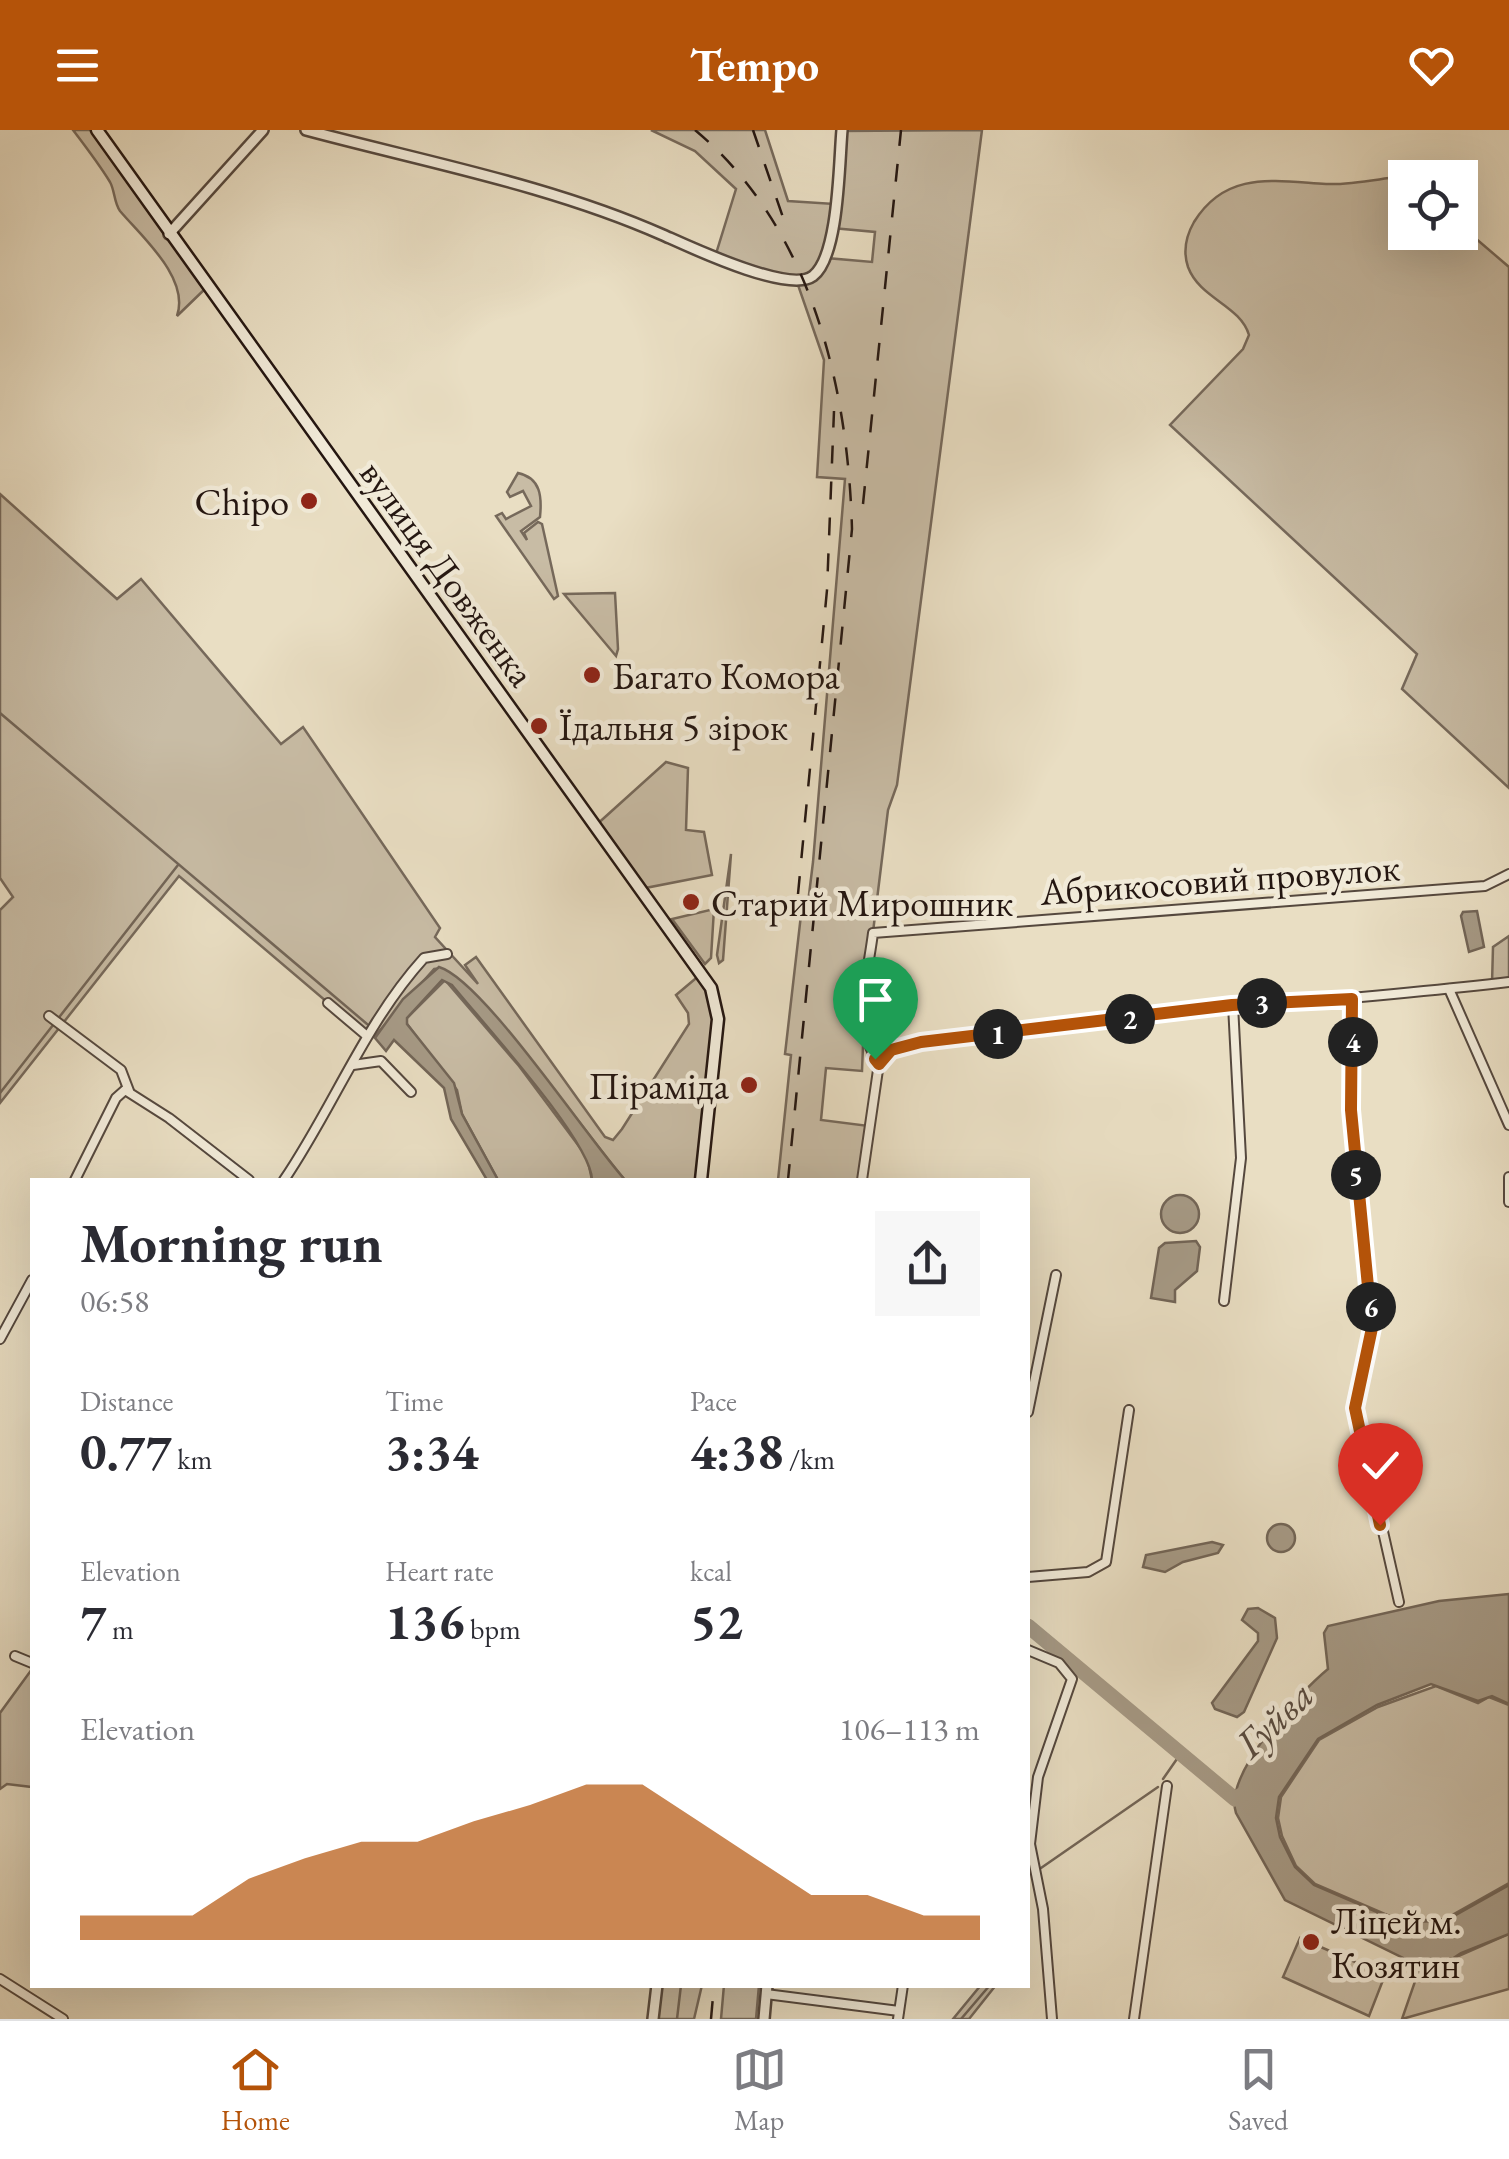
<!DOCTYPE html>
<meta charset="utf-8">
<style>
body{margin:0;font-family:"EB Garamond",serif;background:#f7f7f7;color:#2b2b33;height:100vh;display:flex;flex-direction:column;font-size:38px;white-space:nowrap}
*{box-sizing:border-box;margin:0}
p{font-size:32px;color:#7c7c81}
.icon{flex:none;width:55px;height:55px;fill:none;stroke:currentColor;stroke-width:2;stroke-linecap:round;stroke-linejoin:round}
.map{position:relative;flex:1;overflow:hidden}
.drawer{position:absolute;left:30px;top:1048px;width:1000px;height:810px;display:flex;flex-direction:column;background:#fff;border-radius:0px;box-shadow:0 10px 40px #0002}
.drawer>*{flex:none}
.fabs{position:absolute;left:1388px;top:30px;display:grid;gap:20px}
.fabs a{display:grid;place-items:center;width:90px;height:90px;border-radius:0px;background:#fff;box-shadow:0 10px 40px #0002;font-size:50px}
.pin{position:absolute;display:grid;place-items:center;width:85px;height:85px;color:#fff;margin:-102px -42px;border-radius:50% 50% 50% 0;rotate:-45deg;box-shadow:0 0 10px #0007}
.pin .icon{rotate:45deg}
.km{position:absolute;width:50px;height:50px;margin:-25px;border-radius:50%;background:#222;color:#fff;font-size:28px;line-height:50px;text-align:center}
.round{display:grid;place-items:center;flex:none;width:105px;height:105px;border-radius:0px;background:#f7f7f7}
.summary{display:flex;align-items:center;justify-content:space-between;height:170px;padding:0 50px}
h1{font-size:55px;font-weight:700;line-height:75px}
.stats{display:grid;grid-template-columns:repeat(3,1fr);gap:15px;height:170px;padding:10px 50px}
.stats div{display:grid;align-content:center}
.stats b{font-size:50px;font-weight:700}
.stats small{font-size:28px;font-weight:400}
.stats p{font-size:28px}
.chart{height:280px;padding:20px 50px}
.chart p{display:flex;justify-content:space-between}
.chart svg{width:100%;height:180px;margin-top:10px;fill:#b45309;opacity:.7}
header{display:flex;justify-content:space-between;align-items:center;height:130px;padding:0 50px;background:#b45309;color:#fff;font-size:45px;font-weight:700}
.tabs{display:flex;justify-content:space-around;align-items:center;height:140px;border-top:2px solid #e1e1e2;background:#fff;font-size:28px;color:#7c7c81}
.tabs a{display:grid;justify-items:center;gap:5px}
.tabs .active{color:#b45309}
.map>svg:first-child{display:block}
.green{fill:#c8bca5;stroke:#76695b;stroke-width:2.5;fill-rule:evenodd}
.water{fill:#a69a86;stroke:#726557;stroke-width:2.5}
.lines{fill:none;stroke-linecap:round;stroke-linejoin:round}
.stream{stroke:#726557;stroke-width:2.5}
.river{stroke:#a69a86;stroke-width:15}
.minor-casing{stroke:#55483e;stroke-width:12}
.tertiary-casing{stroke:#55483e;stroke-width:14}
.secondary-casing{stroke:#241611;stroke-width:15}
.minor{stroke:#f1ead8;stroke-width:8}
.tertiary{stroke:#f1ead8;stroke-width:9}
.secondary{stroke:#f1ead8;stroke-width:10}
.rail{stroke:#241611;stroke-width:2.5;stroke-dasharray:18 18;stroke-linecap:butt}
.route-casing{stroke:#fff;stroke-width:20}
.route{stroke:#b45309;stroke-width:12}
.poi-dot{fill:#8f2418;stroke:#f1ead8;stroke-width:4}
.labels{text-anchor:middle;dominant-baseline:central;stroke-width:9;stroke-linejoin:round;paint-order:stroke}
.poi-label{font-size:38px;fill:#241611;stroke:#f1ead8;text-anchor:start}
.street-label{font-size:38px;fill:#241611;stroke:#f1ead8}
.water-label{font-size:40px;font-style:italic;fill:#584b40;stroke:#f1ead8}
</style>
<header><svg class="icon" aria-label="menu" viewBox="0 0 24 24"><path d="M4 6h16M4 12h16M4 18h16"/></svg>Tempo<svg class="icon" aria-label="heart" viewBox="0 0 24 24"><path d="M12 20l-8-8c-3-5 5-10 8-4 3-6 11-1 8 4z"/></svg></header>
<div class="map">
<svg width="1509" height="1889" viewBox="0 0 1509 1889">
<rect width="100%" height="100%" fill="#e9dec3"/>
<filter id="stains"><feTurbulence type="fractalNoise" baseFrequency=".002" numOctaves="4"/><feColorMatrix values="0 0 0 0 .2 0 0 0 0 .09 0 0 0 0 .02 0 0 0 .5 -.17"/></filter>
<radialGradient id="worn" r=".72"><stop offset=".6" stop-color="#630" stop-opacity="0"/><stop offset="1" stop-color="#630" stop-opacity=".3"/></radialGradient>
<g class="green">
<path d="M73,0H97L207,157L177,186C190,148 142,107 120,81C114,73 115,61 110,52C99,34 86,17 73,0Z"/>
<path d="M651,0H765L788,71L834,74L842,1L982,0L897,655L888,680L865,867L862,941L826,938L821,990L869,996L862,1050H778L791,925L785,924L802,776L808,773L813,732L845,349L817,347L824,230L797,152L715,127L736,59L695,21ZM832,98L875,102L872,132L827,128Z"/>
<path d="M1396,47L1405,50V102H1460V95L1509,137V658L1402,559L1417,524L1170,295L1243,219L1249,205C1240,175 1200,169 1188,137C1183,122 1186,106 1194,92C1226,40 1275,51 1326,54C1349,55 1373,50 1396,47Z"/>
<path d="M518,343C541,348 542,367 540,387L521,401L527,410L524,403L538,392L542,394L558,466L554,469L496,386L502,383L506,389L531,376L523,361L510,367L507,362Z"/>
<path d="M0,364L117,469L141,449L281,614L303,597L440,798L435,807L478,854L465,835L476,827L605,1007L613,1010L622,999L689,894L688,883L676,865L701,844L717,871L701,1050H625C597,1019 464,831 434,839L374,907L367,906L179,746L0,973V780L13,767L0,748Z"/>
<polygon points="615,463 618,519 616,526 564,464"/>
<polygon points="666,632 688,638 686,700 704,702 712,745 640,759 594,697"/>
<polygon points="731,724 723,830 719,833 717,825"/>
<polygon points="714,779 711,828 705,834 672,789"/>
<polygon points="1509,806 1509,852 1492,854 1493,817"/>
<polygon points="445,850 519,936 587,1027 592,1050 498,1050 462,984 457,960 407,894 406,889"/>
<polygon points="32,1539 32,1657 7,1654 0,1659 0,1583"/>
<polygon points="1436,1556 1478,1573 1489,1567 1509,1575 1509,1753 1445,1789 1401,1791 1315,1754 1296,1736 1282,1706 1278,1688 1281,1667 1319,1610 1378,1577"/>
<polygon points="1509,1804 1509,1859 1402,1889 1421,1834 1436,1836"/>
<polygon points="1300,1808 1385,1845 1369,1886 1283,1847"/>
<polygon points="657,1855 702,1855 694,1889 653,1889"/>
<polygon points="724,1855 759,1855 756,1889 721,1889"/>
<polygon points="981,1855 996,1855 969,1889 953,1889"/>
</g>
<g class="water">
<polygon points="1477,781 1484,817 1469,822 1461,786 1463,782"/>
<path d="M439,837C483,850 587,1008 625,1050H592C592,1012 481,891 452,855L442,850L407,888V894L454,953L462,984L498,1050H487L451,989L444,958L394,910L386,921L375,908L403,869Z"/>
<circle cx="1180" cy="1084" r="19"/>
<polygon points="1196,1111 1200,1117 1197,1141 1175,1160 1175,1172 1151,1168 1159,1118 1165,1113"/>
<circle cx="1281" cy="1408" r="14"/>
<polygon points="1212,1412 1223,1415 1218,1423 1183,1432 1165,1442 1143,1437 1146,1425"/>
<path d="M1509,1464V1574L1492,1566L1478,1571L1431,1554L1377,1575L1318,1609L1279,1667L1276,1688L1280,1707L1295,1737L1314,1755L1400,1792L1445,1791L1509,1755V1804L1461,1823L1432,1842L1285,1770L1236,1683C1223,1644 1300,1562 1328,1539L1324,1503L1328,1496L1439,1471Z"/>
<polygon points="1258,1478 1275,1488 1277,1508 1244,1582 1237,1587 1215,1579 1212,1573 1258,1511 1258,1503 1242,1490 1248,1479"/>
</g>
<g class="lines">
<g class="stream">
<polyline points="0,583 367,894"/>
<polyline points="0,963 178,735"/>
<polyline points="1163,1649 1179,1626"/>
<polyline points="1041,1738 1158,1657"/>
<polyline points="1028,1747 1028,1746"/>
<polyline points="677,1889 681,1855"/>
<polyline points="961,1889 990,1855"/>
</g>
<polyline class="river" points="1028,1496 1235,1669 1252,1658"/>
<defs>
<g id="minor">
<polyline points="1449,859 1509,995"/>
<polyline points="1352,869 1351,980 1372,1198 1355,1278 1399,1472"/>
<polyline points="328,873 367,906"/>
<polyline points="49,886 121,940 129,961"/>
<path d="M879,933C852,897 868,844 873,803L1485,756L1509,744"/>
<polyline points="353,935 381,931 411,962"/>
<polyline points="1509,1047 1509,1072"/>
<polyline points="75,1050 116,968 125,960 169,988 249,1050"/>
<path d="M284,1050C333,978 365,893 424,828L447,824"/>
<path d="M862,1050L879,933L888,921L903,915C1104,883 1307,876 1509,852"/>
<polyline points="1224,1171 1241,1028 1233,875"/>
<polyline points="0,1209 32,1150"/>
<polyline points="1028,1282 1056,1145"/>
<polyline points="1028,1447 1088,1442 1106,1432 1129,1280"/>
<polyline points="1028,1520 1059,1533 1072,1549 1038,1647 1030,1714 1043,1779 1052,1889"/>
<polyline points="15,1526 32,1533"/>
<polyline points="0,1849 63,1889"/>
<polyline points="766,1864 899,1881"/>
<polyline points="898,1889 903,1855"/>
<polyline points="1134,1889 1167,1656"/>
</g>
<g id="tertiary">
<path d="M306,0C425,32 550,55 663,105C690,117 789,164 813,146C839,126 839,33 842,0"/>
<polyline points="169,104 263,0"/>
<polyline points="653,1889 657,1855"/>
<polyline points="764,1889 767,1855"/>
</g>
<polyline id="secondary" points="97,0 711,858 718,889 701,1050"/>
</defs>
<use href="#minor" class="minor-casing"/>
<use href="#tertiary" class="tertiary-casing"/>
<use href="#secondary" class="secondary-casing"/>
<use href="#minor" class="minor"/>
<use href="#tertiary" class="tertiary"/>
<use href="#secondary" class="secondary"/>
<g class="rail">
<path d="M695,0C811,97 848,255 852,399L788,1050"/>
<polyline points="753,0 788,102"/>
<polyline points="863,374 901,0"/>
<polyline points="798,764 827,460 834,281"/>
<polyline points="711,1889 714,1855"/>
</g>
</g>
<g class="lines">
<defs>
<polyline id="route" points="875,929 879,934 891,920 921,912 1232,875 1352,869 1351,980 1372,1198 1355,1278 1380,1395"/>
</defs>
<use href="#route" class="route-casing"/>
<use href="#route" class="route"/>
</g>
<g class="poi-dot">
<circle cx="309" cy="371" r="10"/>
<circle cx="592" cy="545" r="10"/>
<circle cx="539" cy="596" r="10"/>
<circle cx="691" cy="772" r="10"/>
<circle cx="749" cy="955" r="10"/>
<circle cx="1311" cy="1812" r="10"/>
</g>
<g class="labels">
<g class="poi-label">
<text x="289" y="371" text-anchor="end">Chipo</text>
<text x="612" y="545">Багато Комора</text>
<text x="559" y="596">Їдальня 5 зірок</text>
<text x="711" y="772">Старий Мирошник</text>
<text x="729" y="955" text-anchor="end">Піраміда</text>
<text x="1331" y="1790">Ліцей м.<tspan x="1331" dy="44">Козятин</tspan></text>
</g>
<g class="street-label">
<text transform="translate(448 443) rotate(54)">вулиця Довженка</text>
<text transform="translate(1220 749) rotate(-4)">Абрикосовий провулок</text>
</g>
<g class="water-label">
<text transform="translate(1274 1589) rotate(-44)">Гуйва</text>
</g>
</g>
<rect width="100%" height="100%" filter="url(#stains)"/>
<rect width="100%" height="100%" fill="url(#worn)"/>
</svg>
<div class="fabs">
<a><svg class="icon" aria-label="locate" viewBox="0 0 24 24"><circle cx="12" cy="12" r="6"/><path d="M12 2v4M12 18v4M2 12h4M18 12h4"/></svg></a>
</div>
<div class="pin" style="left:875px;top:929px;background:#1e9e55"><svg class="icon" aria-label="arrive" viewBox="0 0 24 24"><path d="M6 21V4h12l-3 4 3 4H6"/></svg></div>
<div class="pin" style="left:1380px;top:1395px;background:#d93025"><svg class="icon" aria-label="check" viewBox="0 0 24 24"><path d="M5 12l5 5 9-10"/></svg></div>
<b class="km" style="left:998px;top:904px">1</b>
<b class="km" style="left:1130px;top:889px">2</b>
<b class="km" style="left:1262px;top:873px">3</b>
<b class="km" style="left:1353px;top:912px">4</b>
<b class="km" style="left:1356px;top:1045px">5</b>
<b class="km" style="left:1371px;top:1177px">6</b>
<section class="drawer">
<div class="summary"><div><h1>Morning run</h1><p>06:58</p></div><a class="round"><svg class="icon" aria-label="share" viewBox="0 0 24 24"><path d="M12 15V3M7 8l5-5 5 5M5 13v7h14v-7"/></svg></a></div>
<div class="stats">
<div><p>Distance</p><b>0.77<small> km</small></b></div>
<div><p>Time</p><b>3:34</b></div>
<div><p>Pace</p><b>4:38<small> /km</small></b></div>
</div>
<div class="stats">
<div><p>Elevation</p><b>7<small> m</small></b></div>
<div><p>Heart rate</p><b>136<small> bpm</small></b></div>
<div><p>kcal</p><b>52</b></div>
</div>
<div class="chart"><p><span>Elevation</span>106–113 m</p>
<svg viewBox="0 0 160 44" preserveAspectRatio="none"><path d="M0 44V38L10 38L20 38L30 29L40 24L50 20L60 20L70 15L80 11L90 6L100 6L110 15L120 24L130 33L140 33L150 38L160 38V44z"/></svg>
</div>
</section>
</div>
<nav class="tabs">
<a class="active"><svg class="icon" aria-label="home" viewBox="0 0 24 24"><path d="M3 11l9-7 9 7M6 9v11h12V9"/></svg>Home</a>
<a><svg class="icon" aria-label="map" viewBox="0 0 24 24"><path d="M3 6l6-2 6 2 6-2v14l-6 2-6-2-6 2zM9 4v14M15 6v14"/></svg>Map</a>
<a><svg class="icon" aria-label="saved" viewBox="0 0 24 24"><path d="M7 4h10v16l-5-4-5 4z"/></svg>Saved</a>
</nav>
